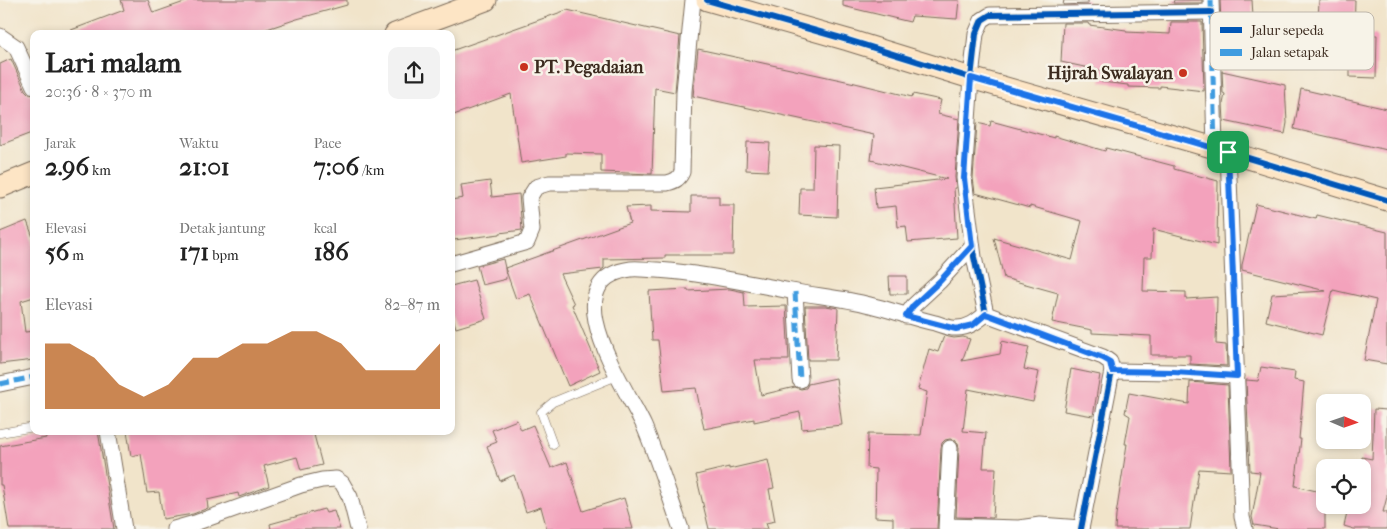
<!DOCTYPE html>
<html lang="id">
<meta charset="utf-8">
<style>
body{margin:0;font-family:"IM FELL French Canon",serif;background:#f2f2f2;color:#222;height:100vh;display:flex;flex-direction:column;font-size:19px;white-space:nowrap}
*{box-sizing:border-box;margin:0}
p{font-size:16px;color:#767676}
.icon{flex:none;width:28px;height:28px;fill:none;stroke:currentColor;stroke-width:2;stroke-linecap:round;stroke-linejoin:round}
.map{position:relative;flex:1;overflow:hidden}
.sheet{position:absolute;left:30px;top:30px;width:425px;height:405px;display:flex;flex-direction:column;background:#fff;border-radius:10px;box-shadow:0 2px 8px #0003}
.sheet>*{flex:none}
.needle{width:32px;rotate:92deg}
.tools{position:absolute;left:1316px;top:394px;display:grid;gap:10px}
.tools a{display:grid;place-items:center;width:55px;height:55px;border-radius:10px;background:#fff;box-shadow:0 2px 8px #0003;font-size:25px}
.pin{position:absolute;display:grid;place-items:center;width:42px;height:42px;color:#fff;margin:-21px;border-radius:10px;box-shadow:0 2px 8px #0006}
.round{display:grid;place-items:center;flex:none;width:52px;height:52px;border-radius:10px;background:#f2f2f2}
.head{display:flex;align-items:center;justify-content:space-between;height:85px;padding:0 15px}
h1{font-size:28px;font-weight:700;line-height:38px}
.metrics{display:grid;grid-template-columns:repeat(3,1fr);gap:8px;height:85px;padding:5px 15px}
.metrics div{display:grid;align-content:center}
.metrics b{font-size:25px;font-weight:700}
.metrics small{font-size:14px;font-weight:400}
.metrics p{font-size:14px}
.chart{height:140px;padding:10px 15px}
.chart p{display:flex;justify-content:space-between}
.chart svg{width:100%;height:90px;margin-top:5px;fill:#b45309;opacity:.7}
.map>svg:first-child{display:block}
.building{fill:#f3a2bc}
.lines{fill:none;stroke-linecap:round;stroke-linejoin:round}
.lane-casing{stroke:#7b6b5a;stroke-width:9}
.street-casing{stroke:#7b6b5a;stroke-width:17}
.secondary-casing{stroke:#7b6b5a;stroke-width:23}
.lane{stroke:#fff;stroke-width:8}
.street{stroke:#fff;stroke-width:15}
.secondary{stroke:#fde5c5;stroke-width:21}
.quiet{stroke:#3f9ce0;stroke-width:5;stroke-dasharray:10 5;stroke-linecap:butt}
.cycleway-casing{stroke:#f7f3e8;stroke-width:9}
.cycleway{stroke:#0057b8;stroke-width:6}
.route-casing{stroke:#fff;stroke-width:10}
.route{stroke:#1a73e8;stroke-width:6}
.poi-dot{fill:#c8321e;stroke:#f7f3e8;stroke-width:2}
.labels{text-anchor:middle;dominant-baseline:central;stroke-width:5;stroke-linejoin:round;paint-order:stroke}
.poi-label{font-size:18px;font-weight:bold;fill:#3b2a1e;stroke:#f7f3e8;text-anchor:start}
.key{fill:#f7f3e8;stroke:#bfb7ab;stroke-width:1}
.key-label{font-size:14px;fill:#3b2a1e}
</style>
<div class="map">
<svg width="1387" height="529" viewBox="0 0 1387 529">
<rect width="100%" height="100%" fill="#f7f3e8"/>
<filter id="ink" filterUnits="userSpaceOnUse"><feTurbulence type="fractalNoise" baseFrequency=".02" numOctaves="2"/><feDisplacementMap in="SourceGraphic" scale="10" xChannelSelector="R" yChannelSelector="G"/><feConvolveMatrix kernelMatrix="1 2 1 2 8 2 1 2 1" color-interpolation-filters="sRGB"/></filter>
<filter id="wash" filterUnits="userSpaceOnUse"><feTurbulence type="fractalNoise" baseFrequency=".0096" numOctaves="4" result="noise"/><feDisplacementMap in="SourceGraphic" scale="20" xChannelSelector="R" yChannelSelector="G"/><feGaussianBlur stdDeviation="1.12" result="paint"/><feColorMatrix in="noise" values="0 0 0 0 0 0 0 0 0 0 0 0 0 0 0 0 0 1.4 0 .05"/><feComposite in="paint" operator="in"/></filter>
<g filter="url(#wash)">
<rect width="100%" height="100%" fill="#f1e4ca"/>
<g id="blocks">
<g class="building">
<polygon points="121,0 148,0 153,13 190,0 347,0 347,5 297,19 252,34 66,34 66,32 124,10"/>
<polygon points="843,0 959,0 957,19 912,16 910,22 843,6"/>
<polygon points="1064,0 1088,0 1088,4 1063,5"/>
<polygon points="1174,0 1202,0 1202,3 1173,3"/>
<polygon points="1220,0 1252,0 1255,51 1222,45"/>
<polygon points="1319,0 1355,0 1354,35 1377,35 1376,78 1350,77 1350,68 1306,60 1313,22 1318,23"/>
<polygon points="567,10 680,36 675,92 655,88 652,174 601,172 601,154 566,153 566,156 521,163 511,94 451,116 451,51"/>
<polygon points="1171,22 1202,22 1204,91 1160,86 1160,88 1128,87 1128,85 1101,82 1103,71 1061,62 1063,23 1088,23 1089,25 1126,30 1126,32 1170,34"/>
<polygon points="698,49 855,83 912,97 913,94 941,100 938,114 959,119 955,177 956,188 954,188 957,238 908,242 906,226 898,227 896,206 876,208 874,187 947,179 871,160 874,135 693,96"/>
<polygon points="11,59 25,90 29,94 34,95 34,132 0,145 0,64"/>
<polygon points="1222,71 1285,85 1287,123 1285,134 1224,121 1223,104 1225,94 1223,93"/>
<polygon points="1301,89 1387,109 1387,150 1294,129"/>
<polygon points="991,121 1054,138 1054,136 1105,151 1106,148 1174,166 1174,169 1218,181 1217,245 1153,229 1152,257 1144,257 1143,291 1186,292 1186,299 1217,297 1216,344 1226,345 1227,366 1190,364 1190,355 1151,355 1151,336 1092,333 1092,330 1052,322 1058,293 1004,278 994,238 1072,260 1082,221 1030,206 1030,208 975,193 973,178 977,123 990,126"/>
<polygon points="747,142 770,143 768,171 746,170"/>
<polygon points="814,145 839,146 837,217 799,215 800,188 813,188"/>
<polygon points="490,181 492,197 519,194 522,230 500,233 500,234 454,240 451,218 451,200 463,198 461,185"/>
<polygon points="691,196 719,196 719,205 734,205 733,255 665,255 665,258 604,259 604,268 603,269 560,274 574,304 572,305 600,371 568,386 530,294 516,299 505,268 506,279 482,285 477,266 503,259 505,268 630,223 626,207 651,206 651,211 691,212"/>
<polygon points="1256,204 1316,219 1317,215 1387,232 1387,364 1364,360 1376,300 1333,290 1322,335 1266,321 1272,294 1326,291 1242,270 1242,265"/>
<polygon points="27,221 34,240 34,297 21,301 25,332 34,331 34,360 0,364 0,232"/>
<polygon points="889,276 907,276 907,294 890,294"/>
<polygon points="474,280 486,319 456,328 451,311 451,286"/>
<polygon points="688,289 688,291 730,289 744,292 745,307 786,306 789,360 755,360 761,395 795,387 801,389 806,388 808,384 836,378 842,425 802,429 800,412 754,422 754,419 704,429 696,388 664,391 658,340 652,340 649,291"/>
<polygon points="805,306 826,306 838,308 836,360 808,360"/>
<polygon points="944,336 954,338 963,337 970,339 962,361 1000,354 1002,341 1029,347 1024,369 1039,372 1033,402 968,389 963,431 986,433 983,468 996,468 993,518 956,517 959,448 958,444 955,440 950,439 945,440 942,443 941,448 937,529 893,529 893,518 875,517 876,469 867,468 868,434 921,435 927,392 918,389 929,349 938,352"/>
<polygon points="1261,367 1295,372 1294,380 1304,382 1299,439 1301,439 1295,486 1325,493 1325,529 1279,529 1254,525 1252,517 1260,472 1250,471 1246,380 1258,381"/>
<polygon points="1071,369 1100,375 1093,416 1064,411"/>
<polygon points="1190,382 1228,385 1231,471 1199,469 1190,529 1115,529 1116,515 1127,444 1125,444 1130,416 1125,413 1129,393 1189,404"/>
<polygon points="1374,409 1387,410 1387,497 1383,512 1387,512 1387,529 1354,529 1344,526 1349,505 1362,505 1362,457 1372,459"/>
<polygon points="517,420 521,430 533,425 551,468 567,462 583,511 624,498 633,529 547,529 541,507 526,512 514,475 500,481 487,446 497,442 492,430"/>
<polygon points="45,431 98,431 114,529 9,529 2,485 0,485 0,446 46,438"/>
<polygon points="127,431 313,431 322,465 301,470 297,457 264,466 269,486 239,497 238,493 207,500 208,508 193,514 163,519 159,492 147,493 141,454 131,456"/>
<polygon points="768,460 774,488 769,489 775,521 766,523 768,529 709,529 696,475 729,467 729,469"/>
<polygon points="324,509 326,513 334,511 340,529 271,529 270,524"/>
</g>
</g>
</g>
<g filter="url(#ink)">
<use href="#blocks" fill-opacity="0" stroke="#7b6b5a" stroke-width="1"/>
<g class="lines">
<defs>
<g id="lane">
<polyline points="0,433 34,427"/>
<polyline points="553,445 541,412 553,402 617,376"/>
</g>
<g id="street">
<polyline points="1211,0 1215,148"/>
<polyline points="0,36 16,47 34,86"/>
<polyline points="1228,152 1242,517 1245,529"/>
<path d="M451,264L527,242L532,230L529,198L536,187L549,183H667C675,181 679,179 682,172L684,91L693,0"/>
<polyline points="795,292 800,380"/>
<polyline points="906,316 913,306 940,281 972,246"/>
<polyline points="1112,371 1174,372 1237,376"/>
<polyline points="0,384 34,377"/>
<polyline points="108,431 124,529"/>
<polyline points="947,526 1019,528 1040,525 1081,528"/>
<polyline points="174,529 195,523 301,485 322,480 336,479 342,483 350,497 358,529"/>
<path d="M681,529C669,495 658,459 644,426C628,390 549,280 631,269C639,268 648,270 657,270C702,273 747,283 791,291C817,296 844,298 870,305C891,310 913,318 935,323C942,325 950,329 957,328C969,328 977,321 986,314"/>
<polyline points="946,529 950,448"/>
<polyline points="1081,529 1112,371 1110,362 1103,357 986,314 974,257 964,178 971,78 976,34 982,20 990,15 1211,12"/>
</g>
<g id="secondary">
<polyline points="707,0 848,40 971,78 1215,148 1387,200"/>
<polyline points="395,34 486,0"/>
<polyline points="0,187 34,173"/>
</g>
</defs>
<use href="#lane" class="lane-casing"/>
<use href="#street" class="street-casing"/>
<use href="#secondary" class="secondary-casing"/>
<use href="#lane" class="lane"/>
<use href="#street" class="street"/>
<use href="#secondary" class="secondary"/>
<g class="quiet">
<polyline points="1211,0 1215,148"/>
<polyline points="795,292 800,380"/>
<polyline points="0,384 34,377"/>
</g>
<defs>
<g id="cycleway">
<polyline points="707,0 848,40 971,78 1215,148 1387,200"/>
<polyline points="1081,529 1112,371 1110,362 1103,357 986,314 974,257 964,178 971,78 976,34 982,20 990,15 1211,12"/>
</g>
</defs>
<use href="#cycleway" class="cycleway-casing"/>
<use href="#cycleway" class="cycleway"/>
</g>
</g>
<g class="lines" filter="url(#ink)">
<defs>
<polygon id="route" points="971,78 1228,152 1237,376 1174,372 1112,371 1110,362 1103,358 986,314 973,325 956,329 906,316 913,306 940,281 972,246 964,178"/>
</defs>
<use href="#route" class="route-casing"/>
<use href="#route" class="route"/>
</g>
<g class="poi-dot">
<circle cx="524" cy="67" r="5"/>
<circle cx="1183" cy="73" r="5"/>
</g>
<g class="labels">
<g class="poi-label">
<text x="534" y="67">PT. Pegadaian</text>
<text x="1173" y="73" text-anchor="end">Hijrah Swalayan</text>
</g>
</g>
<rect x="1210" y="12" width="164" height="58" rx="8" class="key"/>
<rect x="1220" y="27" width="22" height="6" fill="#0057b8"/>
<rect x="1220" y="49" width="22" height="7" fill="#3f9ce0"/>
<g class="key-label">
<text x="1251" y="35">Jalur sepeda</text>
<text x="1251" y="57">Jalan setapak</text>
</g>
</svg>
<div class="tools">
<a><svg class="needle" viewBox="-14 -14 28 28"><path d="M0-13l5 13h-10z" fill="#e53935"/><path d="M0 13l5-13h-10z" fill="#767676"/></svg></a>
<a><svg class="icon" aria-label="locate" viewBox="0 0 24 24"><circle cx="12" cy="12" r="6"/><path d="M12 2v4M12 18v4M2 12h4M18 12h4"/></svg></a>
</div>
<div class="pin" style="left:1228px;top:152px;background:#1e9e55"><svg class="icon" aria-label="arrive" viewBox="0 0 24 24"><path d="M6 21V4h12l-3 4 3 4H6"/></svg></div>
<section class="sheet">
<div class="head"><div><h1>Lari malam</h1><p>20:36 · 8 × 370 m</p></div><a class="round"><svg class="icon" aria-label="share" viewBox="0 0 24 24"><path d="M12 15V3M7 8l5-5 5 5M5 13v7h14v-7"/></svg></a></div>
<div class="metrics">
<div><p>Jarak</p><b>2.96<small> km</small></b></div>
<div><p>Waktu</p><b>21:01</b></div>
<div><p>Pace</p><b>7:06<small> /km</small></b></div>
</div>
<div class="metrics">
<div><p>Elevasi</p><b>56<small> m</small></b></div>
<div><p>Detak jantung</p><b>171<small> bpm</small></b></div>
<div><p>kcal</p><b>186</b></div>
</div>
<div class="chart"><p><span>Elevasi</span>82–87 m</p>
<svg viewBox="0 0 160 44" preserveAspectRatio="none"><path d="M0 44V12L10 12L20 19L30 32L40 38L50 32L60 19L70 19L80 12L90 12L100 6L110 6L120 12L130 25L140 25L150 25L160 12V44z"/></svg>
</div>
</section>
</div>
